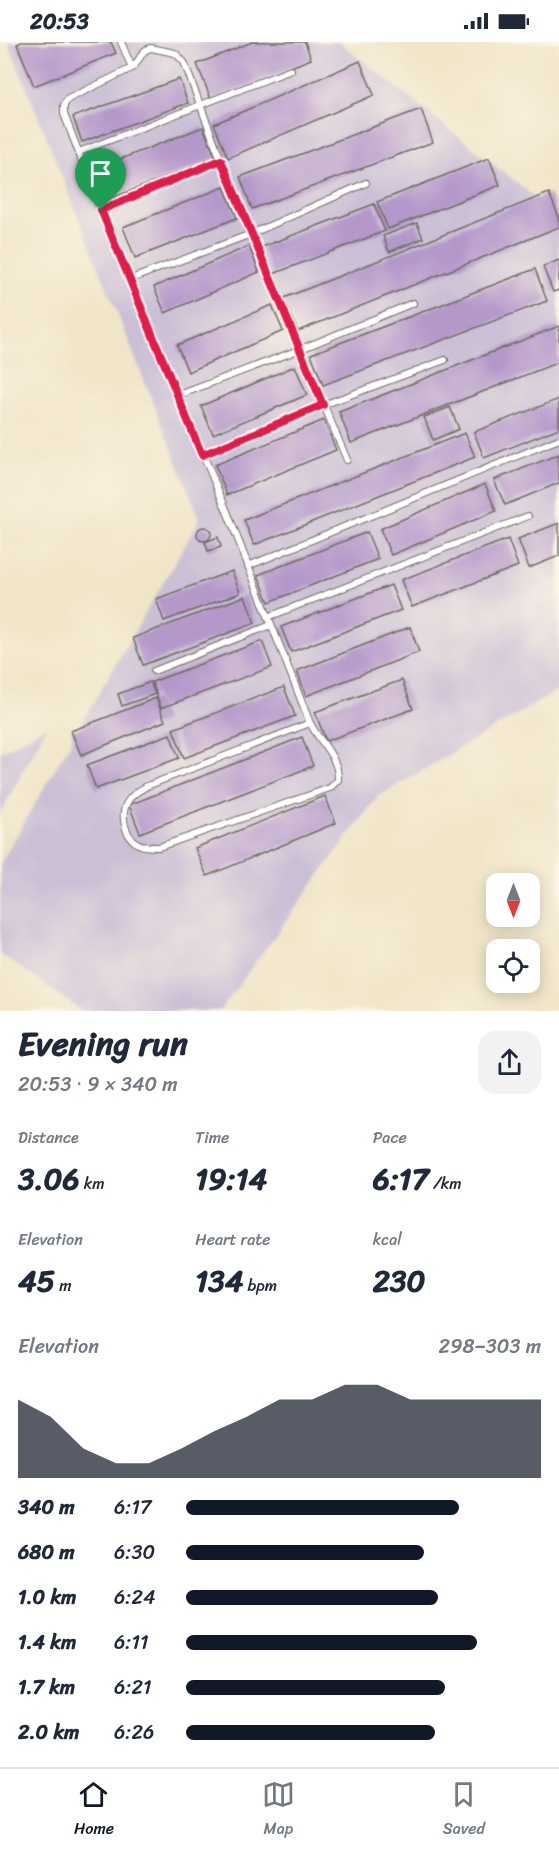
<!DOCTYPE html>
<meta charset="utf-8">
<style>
body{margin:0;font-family:Sriracha,sans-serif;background:#f2f2f3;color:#1f2937;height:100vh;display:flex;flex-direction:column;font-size:22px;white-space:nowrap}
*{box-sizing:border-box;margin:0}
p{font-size:20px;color:#747a83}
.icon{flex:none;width:33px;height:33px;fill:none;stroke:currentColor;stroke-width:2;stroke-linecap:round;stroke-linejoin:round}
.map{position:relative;height:969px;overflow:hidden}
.panel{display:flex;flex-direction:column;background:#fff;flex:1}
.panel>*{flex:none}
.needle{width:39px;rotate:180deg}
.controls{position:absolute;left:486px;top:831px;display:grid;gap:12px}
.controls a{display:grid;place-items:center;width:54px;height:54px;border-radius:12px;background:#fff;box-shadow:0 3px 15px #0003;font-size:30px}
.pin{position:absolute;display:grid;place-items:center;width:51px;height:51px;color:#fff;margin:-62px -26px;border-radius:50% 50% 50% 0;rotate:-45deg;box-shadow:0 0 6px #0007}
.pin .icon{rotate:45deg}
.round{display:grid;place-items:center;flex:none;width:63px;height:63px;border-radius:18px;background:#f2f2f3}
.head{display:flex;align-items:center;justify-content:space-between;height:102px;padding:0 18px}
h1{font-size:33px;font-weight:800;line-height:45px}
.figures{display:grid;grid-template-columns:repeat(3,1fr);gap:9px;height:102px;padding:6px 18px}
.figures div{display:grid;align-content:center}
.figures b{font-size:30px;font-weight:800}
.figures small{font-size:16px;font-weight:400}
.figures p{font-size:16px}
.chart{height:168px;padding:12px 18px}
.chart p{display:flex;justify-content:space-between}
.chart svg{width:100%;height:108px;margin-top:6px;fill:#111827;opacity:.7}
ul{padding:0 18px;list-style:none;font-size:20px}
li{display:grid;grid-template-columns:96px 72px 1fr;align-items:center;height:45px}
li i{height:15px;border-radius:8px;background:#111827}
.status{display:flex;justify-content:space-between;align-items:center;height:42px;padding:0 30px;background:#fff;direction:ltr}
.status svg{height:16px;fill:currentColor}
.dock{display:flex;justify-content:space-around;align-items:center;height:84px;border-top:2px solid #e0e1e3;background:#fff;font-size:16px;color:#747a83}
.dock a{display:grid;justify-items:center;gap:3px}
.dock .active{color:#111827}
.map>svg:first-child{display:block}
.industrial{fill:#cbbfd5}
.building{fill:#b498ca}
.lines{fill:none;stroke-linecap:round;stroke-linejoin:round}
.lane-casing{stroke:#706c62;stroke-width:8}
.lane{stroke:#fff;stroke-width:6}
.route-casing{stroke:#fff;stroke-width:12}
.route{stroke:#e11d48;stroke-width:8}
</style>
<div class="status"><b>20:53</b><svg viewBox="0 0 49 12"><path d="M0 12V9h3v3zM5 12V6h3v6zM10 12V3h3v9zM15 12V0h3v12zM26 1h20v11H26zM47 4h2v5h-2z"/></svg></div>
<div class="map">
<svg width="559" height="969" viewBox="0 0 559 969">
<rect width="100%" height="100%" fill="#fcf5e5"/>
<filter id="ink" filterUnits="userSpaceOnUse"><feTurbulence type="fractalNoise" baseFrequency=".0167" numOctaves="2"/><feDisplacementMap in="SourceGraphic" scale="12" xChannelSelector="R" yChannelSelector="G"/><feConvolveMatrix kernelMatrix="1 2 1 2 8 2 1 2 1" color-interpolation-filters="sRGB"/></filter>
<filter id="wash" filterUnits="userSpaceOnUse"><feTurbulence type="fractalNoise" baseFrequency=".008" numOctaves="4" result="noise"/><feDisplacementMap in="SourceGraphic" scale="24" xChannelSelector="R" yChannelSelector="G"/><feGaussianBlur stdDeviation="1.35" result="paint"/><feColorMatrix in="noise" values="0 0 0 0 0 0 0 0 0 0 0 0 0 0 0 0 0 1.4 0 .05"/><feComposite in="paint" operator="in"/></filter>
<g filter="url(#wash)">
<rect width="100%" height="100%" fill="#f1e5c8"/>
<g class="industrial">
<polygon points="8,0 339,0 559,174 559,648 377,755 220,969 82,969 0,912 0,822 200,477"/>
<polygon points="47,684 0,772 0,710"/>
</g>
<g id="blocks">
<g class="building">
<polygon points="21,0 111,0 116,11 34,44 17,2"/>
<polygon points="252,0 305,0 311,17 211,57 197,22"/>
<polygon points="360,19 374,53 228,116 214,82"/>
<polygon points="179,37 188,61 82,100 73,75"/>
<polygon points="421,67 433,100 252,167 240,135"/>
<polygon points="203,85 216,116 107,158 95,127"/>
<polygon points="489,116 500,143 388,187 377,160"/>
<polygon points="224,145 237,176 135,216 123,185"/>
<polygon points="549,151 559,176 559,185 298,289 284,256"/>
<polygon points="374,162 385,189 273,232 262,205"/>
<polygon points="417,181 423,196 389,210 383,194"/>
<polygon points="249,204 259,230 165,271 154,245"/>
<polygon points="559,218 559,248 553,250 543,225"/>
<polygon points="535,227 547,259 323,343 311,312"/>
<polygon points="272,263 283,289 188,330 177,303"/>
<polygon points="559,284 559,320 351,401 339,370"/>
<polygon points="295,324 307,353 213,392 201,364"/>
<polygon points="559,357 559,386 484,416 474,390"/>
<polygon points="450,365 459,387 433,398 424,375"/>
<polygon points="324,378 336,408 227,453 215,423"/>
<polygon points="465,391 475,415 254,503 244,478"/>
<polygon points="559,412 559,441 505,463 494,438"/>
<polygon points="485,442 496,469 391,513 380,487"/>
<polygon points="559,481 559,514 529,526 518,497"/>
<circle cx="204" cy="492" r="7"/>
<polygon points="367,490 378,517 269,560 258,533"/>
<polygon points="218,495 221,505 208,509 205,500"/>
<polygon points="508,497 518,524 412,565 401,538"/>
<polygon points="232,529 240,551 164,579 156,557"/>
<polygon points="391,543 401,568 291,610 281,585"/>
<polygon points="245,554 255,581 143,623 133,596"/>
<polygon points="410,585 419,610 306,654 297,629"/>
<polygon points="262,599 272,625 161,666 152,640"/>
<polygon points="402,638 413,667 326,699 315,670"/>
<polygon points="150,640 155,652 122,664 118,652"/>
<polygon points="284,645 295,674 184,716 173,687"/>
<polygon points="156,656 165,679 81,713 71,689"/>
<polygon points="170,692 179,716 96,747 87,723"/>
<polygon points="302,695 313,724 140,791 129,763"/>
<polygon points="325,754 336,781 207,834 195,806"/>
</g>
</g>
</g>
<g filter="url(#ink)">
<use href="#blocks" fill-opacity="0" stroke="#706c62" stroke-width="1.5"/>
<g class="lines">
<defs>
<g id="lane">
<path d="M121,0L132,26L68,57L64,63V72L101,169L228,472L310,681C320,701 339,715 338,738L330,746L159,805C151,805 142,805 135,800C124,791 120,771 128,759C132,752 140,748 147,744L310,681"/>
<path d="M132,26C140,20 140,8 151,6L175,11L184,20L221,118L347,418"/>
<polyline points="79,110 291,28"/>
<polyline points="101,169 221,118"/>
<polyline points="131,237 251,192 366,141"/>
<polyline points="179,353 301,307 413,261"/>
<polyline points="202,413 323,363 445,318"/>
<polyline points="248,524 559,397"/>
<polyline points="268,575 528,474"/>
<polyline points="154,629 271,583"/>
</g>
</defs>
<use href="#lane" class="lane-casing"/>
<use href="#lane" class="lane"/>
</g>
</g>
<g class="lines" filter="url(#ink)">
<defs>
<polygon id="route" points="221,118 323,363 202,413 101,168"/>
</defs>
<use href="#route" class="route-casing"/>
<use href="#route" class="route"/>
</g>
</svg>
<div class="controls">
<a><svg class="needle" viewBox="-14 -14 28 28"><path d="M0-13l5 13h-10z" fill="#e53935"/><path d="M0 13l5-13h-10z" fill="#747a83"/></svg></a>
<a><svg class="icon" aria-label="locate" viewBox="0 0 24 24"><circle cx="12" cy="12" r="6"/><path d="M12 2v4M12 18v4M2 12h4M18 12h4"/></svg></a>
</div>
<div class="pin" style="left:101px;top:168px;background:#1e9e55"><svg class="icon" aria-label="arrive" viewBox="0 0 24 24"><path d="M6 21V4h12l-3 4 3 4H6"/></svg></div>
</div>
<section class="panel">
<div class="head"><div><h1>Evening run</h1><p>20:53 · 9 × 340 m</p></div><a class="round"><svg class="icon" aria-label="share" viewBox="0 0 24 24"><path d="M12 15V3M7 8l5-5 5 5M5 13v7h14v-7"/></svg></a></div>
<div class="figures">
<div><p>Distance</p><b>3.06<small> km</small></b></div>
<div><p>Time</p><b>19:14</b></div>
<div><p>Pace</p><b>6:17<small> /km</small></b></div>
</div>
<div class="figures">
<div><p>Elevation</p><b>45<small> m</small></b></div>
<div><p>Heart rate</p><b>134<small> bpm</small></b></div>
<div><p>kcal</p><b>230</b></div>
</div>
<div class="chart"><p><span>Elevation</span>298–303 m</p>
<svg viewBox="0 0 160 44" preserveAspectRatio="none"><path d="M0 44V12L10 19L20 32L30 38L40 38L50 32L60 25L70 19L80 12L90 12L100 6L110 6L120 12L130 12L140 12L150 12L160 12V44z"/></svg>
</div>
<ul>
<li><b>340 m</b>6:17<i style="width:77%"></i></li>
<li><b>680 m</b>6:30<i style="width:67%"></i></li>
<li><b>1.0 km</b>6:24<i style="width:71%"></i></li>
<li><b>1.4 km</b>6:11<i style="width:82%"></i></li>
<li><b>1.7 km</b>6:21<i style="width:73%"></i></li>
<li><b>2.0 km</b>6:26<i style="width:70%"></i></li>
</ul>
</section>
<nav class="dock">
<a class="active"><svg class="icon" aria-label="home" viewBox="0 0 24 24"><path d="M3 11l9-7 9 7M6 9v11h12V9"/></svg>Home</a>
<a><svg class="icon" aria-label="map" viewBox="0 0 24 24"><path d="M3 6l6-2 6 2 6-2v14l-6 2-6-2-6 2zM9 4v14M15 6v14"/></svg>Map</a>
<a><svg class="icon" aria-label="saved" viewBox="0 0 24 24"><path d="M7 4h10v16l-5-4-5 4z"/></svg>Saved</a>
</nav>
